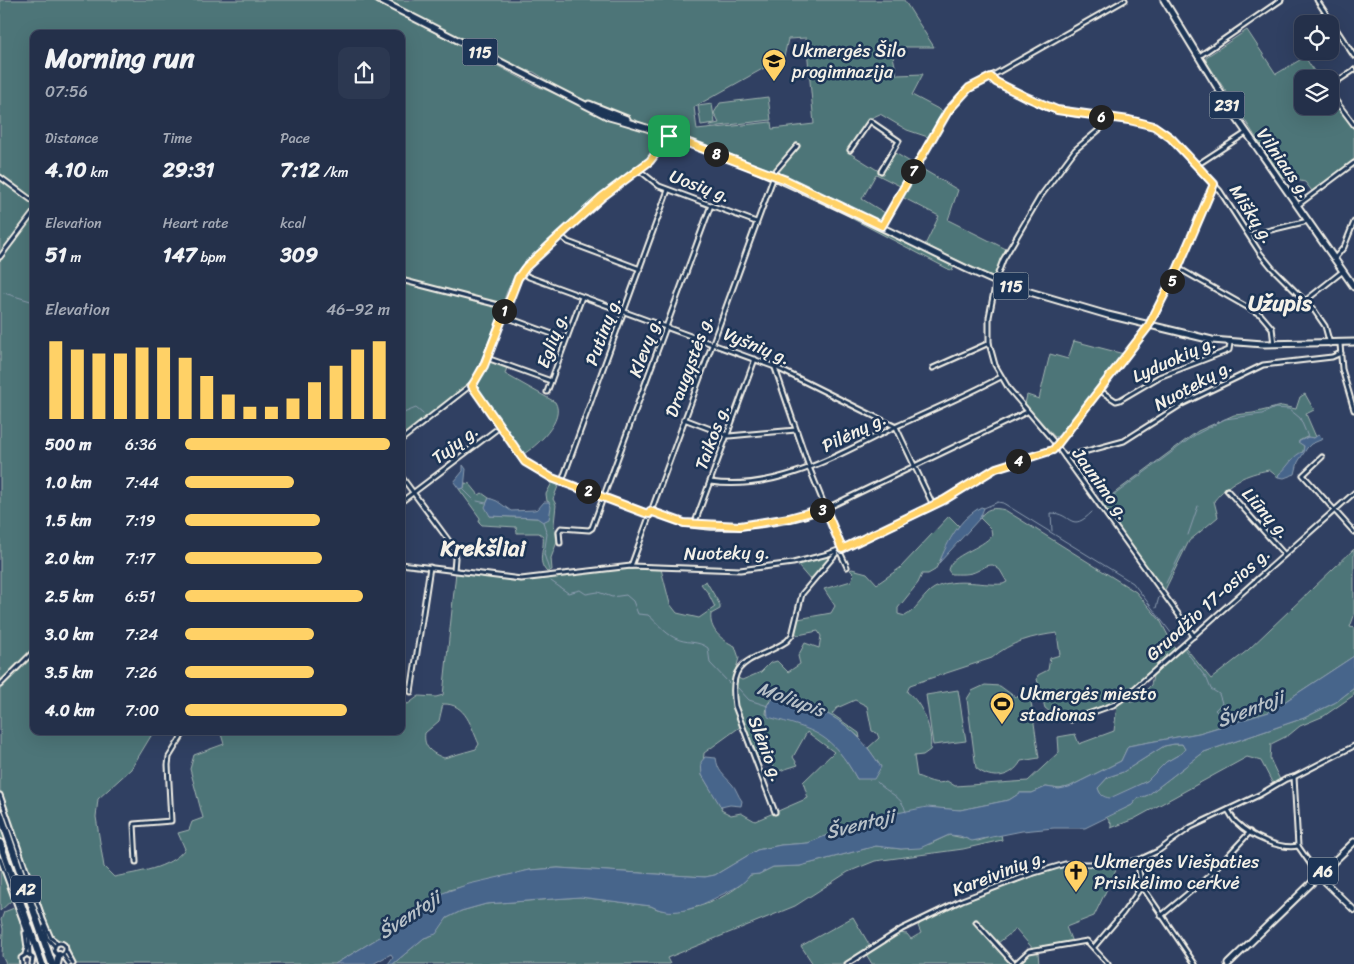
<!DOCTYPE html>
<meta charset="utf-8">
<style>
body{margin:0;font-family:Sriracha,sans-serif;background:#2c3851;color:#f1f3f6;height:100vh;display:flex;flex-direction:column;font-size:19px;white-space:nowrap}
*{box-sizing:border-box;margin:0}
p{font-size:16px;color:#a3a9b5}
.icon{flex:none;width:28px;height:28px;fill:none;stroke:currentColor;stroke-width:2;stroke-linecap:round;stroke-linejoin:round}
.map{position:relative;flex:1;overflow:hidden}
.drawer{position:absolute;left:30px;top:30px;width:375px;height:705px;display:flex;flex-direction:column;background:#24304a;border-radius:10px;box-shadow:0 5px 20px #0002,0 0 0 1px #414b62}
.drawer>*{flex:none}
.fabs{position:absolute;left:1294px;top:15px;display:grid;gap:10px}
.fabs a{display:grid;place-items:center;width:45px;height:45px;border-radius:10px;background:#24304a;box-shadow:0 5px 20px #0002,0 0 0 1px #414b62;font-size:25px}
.pin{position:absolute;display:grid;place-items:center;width:42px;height:42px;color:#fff;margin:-21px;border-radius:10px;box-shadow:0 2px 8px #0006}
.km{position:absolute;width:25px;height:25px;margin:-12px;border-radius:50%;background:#222;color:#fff;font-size:14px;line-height:25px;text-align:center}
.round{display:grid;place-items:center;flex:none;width:52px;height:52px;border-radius:10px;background:#2c3851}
.summary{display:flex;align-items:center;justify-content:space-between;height:85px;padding:0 15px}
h1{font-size:28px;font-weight:700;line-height:38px}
.metrics{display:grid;grid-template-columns:repeat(3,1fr);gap:8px;height:85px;padding:5px 15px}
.metrics div{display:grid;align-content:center}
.metrics b{font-size:21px;font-weight:700}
.metrics small{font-size:14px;font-weight:400}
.metrics p{font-size:14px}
.chart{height:140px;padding:10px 15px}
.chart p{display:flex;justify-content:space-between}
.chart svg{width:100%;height:90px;margin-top:5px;stroke:#ffd166;stroke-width:6}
ul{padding:0 15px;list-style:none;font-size:16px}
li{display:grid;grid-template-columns:80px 60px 1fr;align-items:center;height:38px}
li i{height:12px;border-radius:6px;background:#ffd166}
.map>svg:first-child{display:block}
.green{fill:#4e7578;stroke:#a1b3b0;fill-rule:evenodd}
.water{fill:#46658b;stroke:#8c9db0;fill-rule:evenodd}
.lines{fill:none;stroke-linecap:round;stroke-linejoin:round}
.stream{stroke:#8c9db0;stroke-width:1}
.minor-casing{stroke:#f4f1e8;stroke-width:7}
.tertiary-casing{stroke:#f4f1e8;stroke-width:8}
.primary-casing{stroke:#f4f1e8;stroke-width:9}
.motorway-casing{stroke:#f4f1e8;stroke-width:10}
.minor{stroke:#1d3557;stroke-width:3}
.tertiary{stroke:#1d3557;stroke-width:4.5}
.primary{stroke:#1d3557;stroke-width:5}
.motorway{stroke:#1d3557;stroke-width:6}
.route-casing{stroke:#fff;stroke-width:10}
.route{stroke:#ffd166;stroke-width:6}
.labels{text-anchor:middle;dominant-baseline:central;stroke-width:5;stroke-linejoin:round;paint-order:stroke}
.shield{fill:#1d3557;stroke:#b4b9bc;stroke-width:1}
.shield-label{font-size:16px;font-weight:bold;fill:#f4f1e8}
.poi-label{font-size:18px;fill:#f4f1e8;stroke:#1d3557;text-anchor:start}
.street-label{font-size:18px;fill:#f4f1e8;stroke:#1d3557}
.water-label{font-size:19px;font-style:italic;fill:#b7c0c7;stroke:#1d3557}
.district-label{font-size:22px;font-weight:bold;fill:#f4f1e8;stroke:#1d3557}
</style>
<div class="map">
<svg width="1354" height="964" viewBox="0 0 1354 964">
<rect width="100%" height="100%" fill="#304062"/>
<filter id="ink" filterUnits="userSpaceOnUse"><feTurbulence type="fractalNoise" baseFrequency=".02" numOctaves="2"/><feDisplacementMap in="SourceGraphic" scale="10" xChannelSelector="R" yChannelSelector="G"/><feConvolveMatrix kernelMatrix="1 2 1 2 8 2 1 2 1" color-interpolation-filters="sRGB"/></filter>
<g filter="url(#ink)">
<g class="green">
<path d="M0,0H373L532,84L663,139L647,161L599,197L520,269L507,291L484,358L507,367L505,374L555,402C566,420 536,447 522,455L476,388L470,383L462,392L401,437V34H34V731H154L131,769L98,799L96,817L104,867L114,877C138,872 169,869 185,849L178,833L189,830L192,822L203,818L190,769L194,755L224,744L220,731H401V701L408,704L419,696L436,697L443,695L456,572L528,580L620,569H661L670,604L677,613L699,618L715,607L708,593L701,584L706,581L720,605V609L711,614C709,629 721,640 735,646L739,658L734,676L742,680L761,672L770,663L777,661L788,672L800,664L798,656L805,643L819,648L821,636L818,631L798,635L794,632L798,619L831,613L835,606L824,589L851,581L854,574L850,570L852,569L867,573L877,584L900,568L949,516L959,526L935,570L928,574H922L918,583L898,608V614L905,616C916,610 921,599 930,591C951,575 980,586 1003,584L1007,582L1000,570L993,565C985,565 984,568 977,571C970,575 959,574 951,574L948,570C951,554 982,549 992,535L991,529L980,518C986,508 993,507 1005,510L1136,592L1160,620L1175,649L1115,702L1061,721L1045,708L1037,679L1038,675L1048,670L1050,658L1060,655L1057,633C1033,636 1010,642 992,658L910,685L907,692C922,702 934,732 930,750L923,755L914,756L917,776C926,779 937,786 947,781L955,786L1028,781L1059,752L1058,737L1075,734L1079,744L1114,731L1117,706L1128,698L1131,702L1135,701L1151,685L1153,676L1185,647L1211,679L1248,650L1354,549V616L1350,627L1354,628V656L1269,712L1199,733L1128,746L1121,761L1069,787L1059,789L1046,787L1032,793H1020L1009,800L960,810L935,808L892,814L868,823L855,824L808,843L781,845L757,850L715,875L705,877L558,868L530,870L449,890L380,937L335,964H75L67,944L57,941L52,936L0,790ZM772,698C802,695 839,718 860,738L859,733L832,714L837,708L855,700L867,706L872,731L877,733L879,738L868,748L881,767L857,779C832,733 814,729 766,714L767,705ZM443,704C466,703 471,727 479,744L476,749L444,758C431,753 423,747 425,733L439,721ZM744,724L757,758L769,755L776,772L798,765L793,757L807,732L834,752L803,782L808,798L755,821L741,813L731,815L721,810L722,808L702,775L704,753Z"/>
<path d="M385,0H904L934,47H891L897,75L923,74L912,95L944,112L928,137L907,130L880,114L869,119L848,152L882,173L895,153L958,190L948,220L1006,249L995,274L992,276L925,245L939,216L902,197L906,189L876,174L862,199L885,213L880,221L780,174L595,105L559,88L534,72L516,68ZM806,38L814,124L772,129L771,122L697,130L694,107L784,57L788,39Z"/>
<polygon points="1247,30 1276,74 1305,57 1319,79 1302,79 1302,106 1330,106 1330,94 1354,127 1354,160 1312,191 1305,182 1282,177 1206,61 1206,57"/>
<polygon points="768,97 771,120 711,127 710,125 719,123 714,113 720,103"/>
<polygon points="712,104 715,123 701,125 698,106"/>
<polygon points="853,215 954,266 952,271 851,218"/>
<polygon points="1074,341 1124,354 1061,436 1055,437 1025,404 1027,395 1039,399 1050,354 1068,359"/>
<path d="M1305,394L1314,410L1306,414L1316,437L1311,439L1307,437L1299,441L1304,446L1303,452C1292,456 1289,468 1279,474L1278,477L1269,470C1246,474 1229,482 1214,501L1218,517L1189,541L1164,592L1101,503L1198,431L1234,415L1253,413L1282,406L1296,409L1300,397Z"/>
<path d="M553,481L559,484L553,499L556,505L554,524L557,542L551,558L552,570L547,572C536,561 545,549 543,536L539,533H517L516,527L482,525L479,522L480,518L459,489L464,488L465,483L470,484L479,495L482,493L489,498L487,502L490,516L537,518L549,502L547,501L546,494Z"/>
<polygon points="831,556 811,581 798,566 800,563"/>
<path d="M985,685L1000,686L1015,697L1030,695L1039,758L1021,761C1012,778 991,781 976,768L967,699L972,691Z"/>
<polygon points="1354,688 1354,695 1324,716 1300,726 1289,735 1271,744 1270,759 1280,780 1273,784 1261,761 1247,757 1134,819 1111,828 1111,823 1106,817 1132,805 1137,799 1148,795 1204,752 1304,718 1336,702"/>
<polygon points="958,690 966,741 933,745 926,695"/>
<path d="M1174,744H1182L1185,749L1182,753L1166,762L1147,781L1110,799C1103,797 1100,795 1098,788L1108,777L1123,772L1164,746Z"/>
<polygon points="0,820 50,964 45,964 0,835"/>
<path d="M1001,834L1002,840L963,849L875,861L848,872L795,906L667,958L670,964H393L424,938L433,935L447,918L461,911L486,904L580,897L651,906C676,922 734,897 750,875L759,874L773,867L800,866L876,846L901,849L930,844L949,835L978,841Z"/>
<polygon points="1066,865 1118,866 1094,916 1066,927 1072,942 1034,950 1016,929 998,943 1018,964 1031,953 1038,952 1039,964 872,964 866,954 898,933 907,934 911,939 921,933 918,926 924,920 972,898"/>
<polygon points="0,868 13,899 0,911"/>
<polygon points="14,908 19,917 25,951 20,958 20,964 6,964 2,956 3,929 1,920 4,912"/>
<polygon points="853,917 870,946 847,964 813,964 801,946"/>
</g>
<g class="water">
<path d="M1318,435L1323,439L1311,444L1307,448L1298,462L1295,474L1284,478L1278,477L1279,474C1288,468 1293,454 1303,452L1304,446L1298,442L1308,437L1314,438Z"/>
<polygon points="463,465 466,469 464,488 459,489 454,482 463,471"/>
<polygon points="489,498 497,501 511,511 534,510 538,509 544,502 549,502 551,507 549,519 543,522 537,518 490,516 485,507"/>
<path d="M981,507L984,508L980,518L939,563C948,541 959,519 981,507Z"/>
<path d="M1354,656V688L1336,702L1304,718L1204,752L1148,795L1137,799L1132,805L1085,828H1054L1022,831L972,841L960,836L949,835L920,848L901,849L876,846L800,866L773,867L759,874L750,875C742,886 733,889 721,895C700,906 675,919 651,906L580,897L486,904L461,911L447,918L436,934L424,938L393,964H388L393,957L391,954L373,964H335L380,937L437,895L469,884L530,870L558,868L705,877L715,875L757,850L781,845L808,843L855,824L868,823L892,814L927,807L960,810L1009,800L1020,793H1032L1046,787L1059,789L1069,787L1121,761L1128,746L1199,733L1269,712ZM1174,744H1182L1185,749L1182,753L1166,762L1147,781L1110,798C1103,797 1100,795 1098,788L1108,777L1123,772L1164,746Z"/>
<path d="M774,698C826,708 852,721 881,767L874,779H857C832,734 816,730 768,717L767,705Z"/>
<path d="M705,757L716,758C718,772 723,774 732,784C736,788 738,796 742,801L741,806L730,805L721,807L702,775L701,762Z"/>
</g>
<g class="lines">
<g class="stream">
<polyline points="4,293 34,302"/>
<polyline points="401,414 416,408 423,414"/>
<polyline points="463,489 473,499"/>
<polyline points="477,501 486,503"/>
<polyline points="1106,501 1195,435 1225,419 1262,414 1275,408 1289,409 1300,418 1308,437"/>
<polyline points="984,508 998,502 1003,503 1133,583 1178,642"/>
<polyline points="543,522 547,534 544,554 549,570"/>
<path d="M1052,531L1051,513C1072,513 1070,534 1092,512"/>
<polyline points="1188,535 1198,506"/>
<path d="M551,581L568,593L580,590L586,594L598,592L612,597L626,595L633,601L638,614L648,615C658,623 663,632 675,638C686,644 698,640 708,648L710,663L729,683"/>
<polyline points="1166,583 1184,547"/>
<polyline points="1156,608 1159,597"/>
<polyline points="1185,650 1207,679 1211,689 1219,694 1222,703 1215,710 1224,718 1225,725"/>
<polyline points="738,688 749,700 768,706"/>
<path d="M877,782C888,794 902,795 906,812"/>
</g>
<defs>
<g id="minor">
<polyline points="1317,0 1354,56"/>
<polyline points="1198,57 1281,0"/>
<polyline points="991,77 996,82 1048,108 1076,114 1138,121 1154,126 1166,133 1220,191 1260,253 1273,269 1314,310 1325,326 1330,344"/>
<polyline points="1330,86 1354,70"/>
<polyline points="1330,93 1354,125"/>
<polyline points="1113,118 1075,150 1040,197 1003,260 997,276 989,317 989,343 995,365 1009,389 1054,442 1194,636"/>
<polyline points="850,150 870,121 899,141 881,171"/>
<polyline points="1197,165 1246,133"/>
<polyline points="639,170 659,186 756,222"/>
<polyline points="772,175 797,146"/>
<polyline points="0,177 34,202"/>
<polyline points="1298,205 1354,163"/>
<polyline points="882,226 941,121 965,91 1125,0"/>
<polyline points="1250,235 1308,221"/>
<polyline points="561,236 568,242 640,269"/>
<polyline points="0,257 34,212"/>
<polyline points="1335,258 1344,247 1354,222"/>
<polyline points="1178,268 1261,315 1272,328 1274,344"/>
<polyline points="521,272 529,277 775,367 896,427 933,505"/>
<polyline points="401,280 506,307"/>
<polyline points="1305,301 1343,271"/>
<polyline points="503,316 566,339"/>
<polyline points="1340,344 1342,369 1354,410"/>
<polyline points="487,358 551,381"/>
<polyline points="775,368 809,467 842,549"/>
<polyline points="933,368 989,343"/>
<polyline points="472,386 525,462 552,478 649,514"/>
<polyline points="1099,390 1116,401 1120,400 1159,377 1229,350 1230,343"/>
<polyline points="547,392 582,297"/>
<polyline points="684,419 729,436 796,430"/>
<polyline points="401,440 476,381 514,287 523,269 602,197 650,161 669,136"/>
<polyline points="1065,457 1124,441 1182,404 1263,365 1332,357 1341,353"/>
<polyline points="1322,457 1303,475 1354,532"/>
<polyline points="401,476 452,545 455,558 454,570"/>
<polyline points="562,481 668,190"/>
<path d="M710,482C778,492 839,454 897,426C932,410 967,395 1001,377"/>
<polyline points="1227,490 1284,554"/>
<polyline points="401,502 501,426"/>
<path d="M650,511C661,515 672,520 683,523C722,533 790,524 827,508L1027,412"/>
<polyline points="694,525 755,359"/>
<polyline points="560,543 559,531 561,528 589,530 592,528 711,205"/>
<polyline points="401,564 521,579 631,566 740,570 793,563 828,554 853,544 944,500 996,468 1053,450 1148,327 1178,268 1214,184"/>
<polyline points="631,566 774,176"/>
<polyline points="0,685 34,651"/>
<polyline points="411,692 430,567"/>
<polyline points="1071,720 1113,705 1126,696 1354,493"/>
<polyline points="1294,777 1298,846 1318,875"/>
<polyline points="0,795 43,919 51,938 58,943"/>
<path d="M1228,810C1231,814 1233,820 1237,823C1250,836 1280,850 1298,846"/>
<path d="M775,812L735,706C727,655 754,663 787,641L792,635L802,594L839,550L847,567"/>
<polyline points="0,859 29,938 30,955"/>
<polyline points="1141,859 1139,871 1142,886 1195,964"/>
<polyline points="136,862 134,824 171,821 168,765 169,757 185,731"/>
<polyline points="1161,916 1209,876 1250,832"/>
<polyline points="976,922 1014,964"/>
<polyline points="44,927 47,938 55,947"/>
<circle cx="60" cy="949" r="6"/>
<polyline points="1094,947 1123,913 1142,886"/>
<polyline points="66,951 73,964"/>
<polyline points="25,954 27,948 25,933"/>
<polyline points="63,955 69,964"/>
<polyline points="22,964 21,958 27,954 33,958 32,964"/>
<polyline points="847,964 902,929 962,900 1031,874 1065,864 1121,864 1141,859 1158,851 1191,827 1259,795 1286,779 1294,777 1354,746"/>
<polyline points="1015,964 1029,951 1087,941 1108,964"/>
</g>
<polyline id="tertiary" points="1318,875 1354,910"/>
<g id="primary">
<path d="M379,0L609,117C736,151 852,214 969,270L996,282L1108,315L1212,340L1263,344L1354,342"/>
<polyline points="1164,0 1233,113 1354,287"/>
<polyline points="589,104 627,119"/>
<polyline points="1228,964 1354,842"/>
</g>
<g id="motorway">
<polyline points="0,813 52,964"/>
<polyline points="0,843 42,964"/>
<polyline points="57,964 59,955"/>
</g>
</defs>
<use href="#minor" class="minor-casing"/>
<use href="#tertiary" class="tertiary-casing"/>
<use href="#primary" class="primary-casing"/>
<use href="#motorway" class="motorway-casing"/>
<use href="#minor" class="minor"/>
<use href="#tertiary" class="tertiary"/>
<use href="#primary" class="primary"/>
<use href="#motorway" class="motorway"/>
</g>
</g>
<g class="lines" filter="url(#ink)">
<defs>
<polygon id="route" points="991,77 996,82 1024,96 1057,110 1129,120 1154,126 1171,138 1214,184 1178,268 1148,327 1053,450 996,468 944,500 842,549 825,508 789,518 740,526 684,523 650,511 649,514 645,513 552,478 525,462 472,386 484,366 518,278 526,267 602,197 650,161 669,136 786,180 882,226 948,111 969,88"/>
</defs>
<use href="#route" class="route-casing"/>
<use href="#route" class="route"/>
</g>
<defs>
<symbol id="school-pin" viewBox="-11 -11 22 30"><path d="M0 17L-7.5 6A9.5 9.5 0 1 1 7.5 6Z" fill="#ffd166" stroke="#1d3557"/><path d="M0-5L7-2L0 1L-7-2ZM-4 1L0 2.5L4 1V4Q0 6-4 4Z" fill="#111"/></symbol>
<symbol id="stadium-pin" viewBox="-11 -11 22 30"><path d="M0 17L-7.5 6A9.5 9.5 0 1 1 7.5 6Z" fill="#ffd166" stroke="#1d3557"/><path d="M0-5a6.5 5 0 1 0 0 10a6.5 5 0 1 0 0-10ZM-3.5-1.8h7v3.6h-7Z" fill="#111"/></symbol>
<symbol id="church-pin" viewBox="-11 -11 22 30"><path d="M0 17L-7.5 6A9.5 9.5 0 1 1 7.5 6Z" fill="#ffd166" stroke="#1d3557"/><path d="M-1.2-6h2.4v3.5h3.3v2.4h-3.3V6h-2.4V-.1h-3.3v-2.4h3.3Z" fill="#111"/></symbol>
</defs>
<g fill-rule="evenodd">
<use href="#school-pin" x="760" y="47" width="28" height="38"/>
<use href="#stadium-pin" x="988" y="690" width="28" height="38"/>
<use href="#church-pin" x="1062" y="858" width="28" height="38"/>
</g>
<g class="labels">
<g class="shield">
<rect x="462.5" y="38.5" width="35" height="27" rx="4"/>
<rect x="1209.5" y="91.5" width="35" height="27" rx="4"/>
<rect x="993.5" y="272.5" width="35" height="27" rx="4"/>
<rect x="1308" y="857.5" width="30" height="27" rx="4"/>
<rect x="11" y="875.5" width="30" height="27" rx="4"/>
</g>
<g class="shield-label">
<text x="480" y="52">115</text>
<text x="1227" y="105">231</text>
<text x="1011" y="286">115</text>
<text x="1323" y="871">A6</text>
<text x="26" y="889">A2</text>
</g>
<g class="poi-label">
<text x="792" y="51">Ukmergės Šilo<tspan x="792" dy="21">progimnazija</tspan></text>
<text x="1020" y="694">Ukmergės miesto<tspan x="1020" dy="21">stadionas</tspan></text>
<text x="1094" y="862">Ukmergės Viešpaties<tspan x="1094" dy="21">Prisikėlimo cerkvė</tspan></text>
</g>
<g class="street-label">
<text transform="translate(1284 163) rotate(55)">Vilniaus g.</text>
<text transform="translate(700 186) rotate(20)">Uosių g.</text>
<text transform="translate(1252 214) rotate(57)">Miškų g.</text>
<text transform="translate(603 331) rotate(-70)">Putinų g.</text>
<text transform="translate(552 340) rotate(-70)">Eglių g.</text>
<text transform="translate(757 346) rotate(22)">Vyšnių g.</text>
<text transform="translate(645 347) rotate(-70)">Klevų g.</text>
<text transform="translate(1174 359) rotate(-24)">Lyduokių g.</text>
<text transform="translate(689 366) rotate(-70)">Draugystės g.</text>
<text transform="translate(1193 385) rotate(-29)">Nuotekų g.</text>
<text transform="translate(854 432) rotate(-26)">Pilėnų g.</text>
<text transform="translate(712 437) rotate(-70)">Taikos g.</text>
<text transform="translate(455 444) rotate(-37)">Tujų g.</text>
<text transform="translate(1101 484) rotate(54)">Jaunimo g.</text>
<text transform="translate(1266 513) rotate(48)">Liūnų g.</text>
<text transform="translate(727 553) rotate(-1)">Nuotekų g.</text>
<text transform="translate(1208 604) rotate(-42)">Gruodžio 17-osios g.</text>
<text transform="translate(766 749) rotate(69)">Slėnio g.</text>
<text transform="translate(999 873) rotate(-21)">Kareivinių g.</text>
</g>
<g class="water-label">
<text transform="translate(791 699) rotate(20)">Moliupis</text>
<text transform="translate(1250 709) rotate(-21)">Šventoji</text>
<text transform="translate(860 824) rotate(-14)">Šventoji</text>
<text transform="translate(409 915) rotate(-33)">Šventoji</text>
</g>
<g class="district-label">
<text x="1280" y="303">Užupis</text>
<text x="483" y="548">Krekšliai</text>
</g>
</g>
</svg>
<div class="fabs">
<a><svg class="icon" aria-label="locate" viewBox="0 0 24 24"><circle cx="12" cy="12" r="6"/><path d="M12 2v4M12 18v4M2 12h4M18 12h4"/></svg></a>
<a><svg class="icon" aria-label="layers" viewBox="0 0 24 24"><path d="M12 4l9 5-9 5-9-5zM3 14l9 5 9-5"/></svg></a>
</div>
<div class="pin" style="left:669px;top:136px;background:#1e9e55"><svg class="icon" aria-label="arrive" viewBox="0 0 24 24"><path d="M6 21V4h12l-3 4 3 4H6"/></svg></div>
<b class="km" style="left:504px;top:311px">1</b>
<b class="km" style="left:588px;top:491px">2</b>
<b class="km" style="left:822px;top:510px">3</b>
<b class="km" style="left:1018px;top:461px">4</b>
<b class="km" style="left:1172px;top:281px">5</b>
<b class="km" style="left:1101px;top:117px">6</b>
<b class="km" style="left:913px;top:171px">7</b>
<b class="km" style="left:716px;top:154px">8</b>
<section class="drawer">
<div class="summary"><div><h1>Morning run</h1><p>07:56</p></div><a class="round"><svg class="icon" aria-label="share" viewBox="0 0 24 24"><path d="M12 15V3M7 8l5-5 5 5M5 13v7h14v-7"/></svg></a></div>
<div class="metrics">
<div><p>Distance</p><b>4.10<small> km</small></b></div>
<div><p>Time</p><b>29:31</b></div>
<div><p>Pace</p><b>7:12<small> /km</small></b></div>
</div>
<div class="metrics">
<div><p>Elevation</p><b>51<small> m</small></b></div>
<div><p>Heart rate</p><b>147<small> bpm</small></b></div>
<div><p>kcal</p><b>309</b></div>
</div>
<div class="chart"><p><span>Elevation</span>46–92 m</p>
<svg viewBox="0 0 160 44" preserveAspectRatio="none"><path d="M5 44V6M15 44V10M25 44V12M35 44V12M45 44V9M55 44V9M65 44V14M75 44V23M85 44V32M95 44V38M105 44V38M115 44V34M125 44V26M135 44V18M145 44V10M155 44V6"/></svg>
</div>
<ul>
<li><b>500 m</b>6:36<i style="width:100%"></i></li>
<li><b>1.0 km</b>7:44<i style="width:53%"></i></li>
<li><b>1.5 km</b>7:19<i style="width:66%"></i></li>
<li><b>2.0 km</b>7:17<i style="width:67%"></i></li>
<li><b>2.5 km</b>6:51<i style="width:87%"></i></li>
<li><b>3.0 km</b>7:24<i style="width:63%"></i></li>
<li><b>3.5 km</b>7:26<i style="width:63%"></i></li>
<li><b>4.0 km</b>7:00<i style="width:79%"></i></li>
</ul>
</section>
</div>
